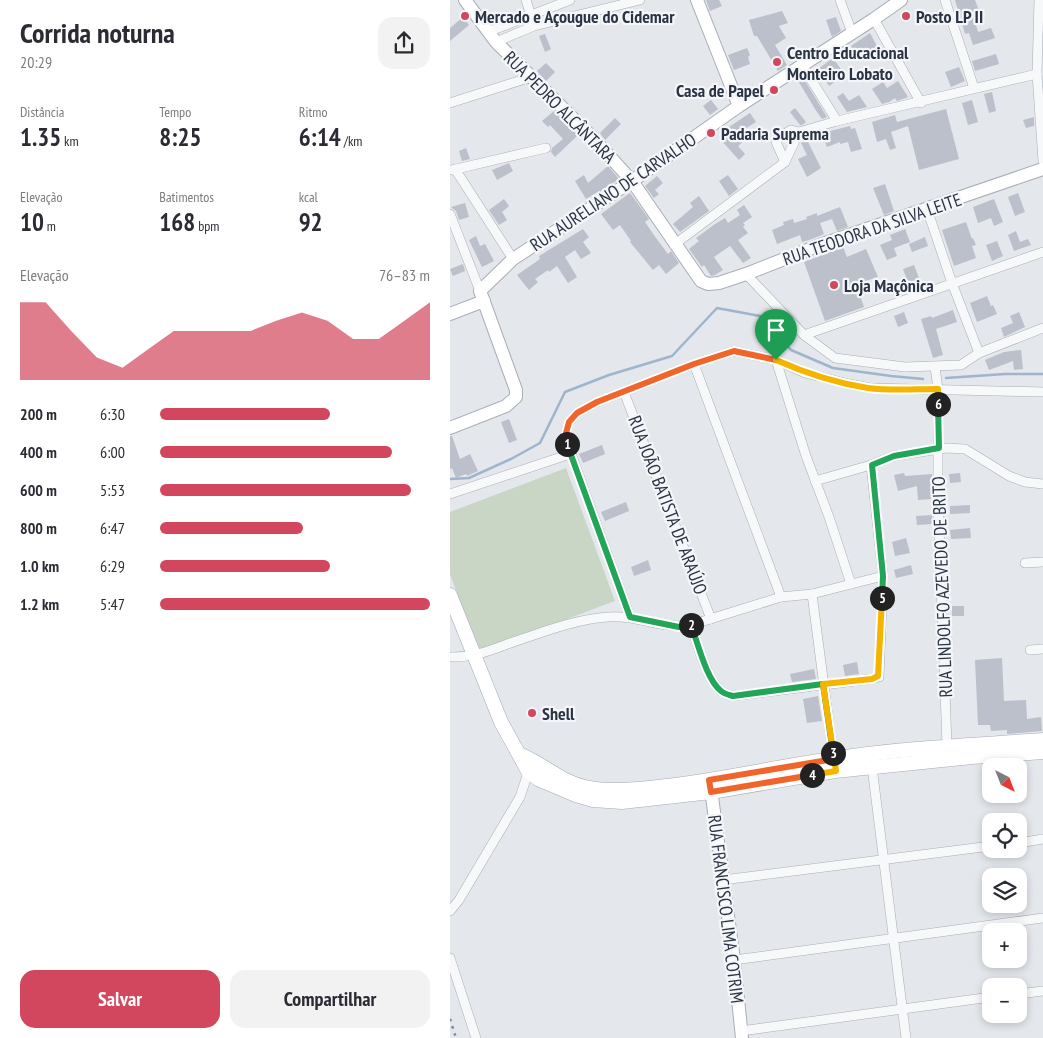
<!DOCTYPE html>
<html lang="pt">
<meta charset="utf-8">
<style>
body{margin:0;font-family:"PT Sans Narrow",sans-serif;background:#f2f2f3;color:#2b2b33;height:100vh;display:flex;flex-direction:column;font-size:19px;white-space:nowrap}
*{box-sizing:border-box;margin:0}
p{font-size:16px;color:#7c7c81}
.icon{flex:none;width:28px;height:28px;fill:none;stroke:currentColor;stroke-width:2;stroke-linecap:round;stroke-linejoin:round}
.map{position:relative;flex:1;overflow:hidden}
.panel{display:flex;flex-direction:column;background:#fff;width:450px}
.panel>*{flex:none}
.needle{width:32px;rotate:138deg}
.fabs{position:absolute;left:532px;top:758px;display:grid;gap:10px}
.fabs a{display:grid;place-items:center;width:45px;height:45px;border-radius:10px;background:#fff;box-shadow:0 2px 8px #0003;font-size:25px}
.pin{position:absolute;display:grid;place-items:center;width:42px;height:42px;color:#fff;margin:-51px -21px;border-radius:50% 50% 50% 0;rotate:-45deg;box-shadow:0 0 5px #0007}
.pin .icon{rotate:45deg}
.km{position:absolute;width:25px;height:25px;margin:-12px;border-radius:50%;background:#222;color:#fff;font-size:14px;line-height:25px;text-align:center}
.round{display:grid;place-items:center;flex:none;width:52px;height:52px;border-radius:15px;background:#f2f2f3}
.overview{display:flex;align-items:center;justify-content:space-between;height:85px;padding:0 20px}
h1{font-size:28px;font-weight:600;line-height:38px}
.metrics{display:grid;grid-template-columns:repeat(3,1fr);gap:8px;height:85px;padding:5px 20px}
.metrics div{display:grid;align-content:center}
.metrics b{font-size:25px;font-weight:600}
.metrics small{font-size:14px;font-weight:400}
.metrics p{font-size:14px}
.chart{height:140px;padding:10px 20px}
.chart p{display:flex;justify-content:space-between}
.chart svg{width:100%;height:90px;margin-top:5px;fill:#d2475d;opacity:.7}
.action{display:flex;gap:10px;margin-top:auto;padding:10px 20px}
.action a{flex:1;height:58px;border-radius:15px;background:#d2475d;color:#fff;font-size:20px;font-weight:600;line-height:58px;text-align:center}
.action a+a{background:#f2f2f3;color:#2b2b33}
ul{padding:0 20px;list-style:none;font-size:16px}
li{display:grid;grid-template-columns:80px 60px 1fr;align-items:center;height:38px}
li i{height:12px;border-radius:6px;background:#d2475d}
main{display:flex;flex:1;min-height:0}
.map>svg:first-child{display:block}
.green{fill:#c9d6c5}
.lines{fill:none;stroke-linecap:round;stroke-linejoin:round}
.stream{stroke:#9eb5cc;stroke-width:2.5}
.building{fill:#bbc0ca}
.street-casing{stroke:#a9aeb7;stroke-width:10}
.secondary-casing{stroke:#a9aeb7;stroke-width:14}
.primary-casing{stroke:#a3abb8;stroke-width:15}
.street{stroke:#f7f8fa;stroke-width:9}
.secondary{stroke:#fff;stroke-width:12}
.primary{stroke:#fff;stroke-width:14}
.rail{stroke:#7d8696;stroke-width:2.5;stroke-dasharray:2.5 5;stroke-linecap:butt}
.split-1-casing{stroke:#fff;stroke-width:10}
.split-2-casing{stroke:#fff;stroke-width:10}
.split-3-casing{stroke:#fff;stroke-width:10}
.split-4-casing{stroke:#fff;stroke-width:10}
.split-5-casing{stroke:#fff;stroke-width:10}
.split-6-casing{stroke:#fff;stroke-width:10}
.split-7-casing{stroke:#fff;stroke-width:10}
.split-1{stroke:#f0652b;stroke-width:6}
.split-2{stroke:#22a559;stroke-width:6}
.split-3{stroke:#22a559;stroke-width:6}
.split-4{stroke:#f0652b;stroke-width:6}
.split-5{stroke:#f5b400;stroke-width:6}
.split-6{stroke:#22a559;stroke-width:6}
.split-7{stroke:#f5b400;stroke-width:6}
.poi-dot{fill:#d2475d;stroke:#f4f6f9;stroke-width:2}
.labels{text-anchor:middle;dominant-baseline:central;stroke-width:4.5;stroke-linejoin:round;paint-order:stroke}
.poi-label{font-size:18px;font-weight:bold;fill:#2b3445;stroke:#f4f6f9;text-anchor:start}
.street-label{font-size:18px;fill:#2b3445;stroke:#f4f6f9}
</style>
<main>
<section class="panel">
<div class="overview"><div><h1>Corrida noturna</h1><p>20:29</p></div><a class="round"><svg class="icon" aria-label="share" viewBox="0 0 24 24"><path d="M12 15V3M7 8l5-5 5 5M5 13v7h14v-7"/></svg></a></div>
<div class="metrics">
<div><p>Distância</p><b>1.35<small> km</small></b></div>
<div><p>Tempo</p><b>8:25</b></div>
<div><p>Ritmo</p><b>6:14<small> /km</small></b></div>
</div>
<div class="metrics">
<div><p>Elevação</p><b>10<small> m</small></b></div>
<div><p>Batimentos</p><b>168<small> bpm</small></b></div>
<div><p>kcal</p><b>92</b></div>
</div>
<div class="chart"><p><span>Elevação</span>76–83 m</p>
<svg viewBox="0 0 160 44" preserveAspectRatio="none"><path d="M0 44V6L10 6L20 20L30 33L40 38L50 29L60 20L70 20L80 20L90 20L100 15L110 11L120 15L130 24L140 24L150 15L160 6V44z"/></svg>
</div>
<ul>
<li><b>200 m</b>6:30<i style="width:63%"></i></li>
<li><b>400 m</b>6:00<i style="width:86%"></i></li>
<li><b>600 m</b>5:53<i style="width:93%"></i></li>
<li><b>800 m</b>6:47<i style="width:53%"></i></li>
<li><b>1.0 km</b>6:29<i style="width:63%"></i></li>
<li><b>1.2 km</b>5:47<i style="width:100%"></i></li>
</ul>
<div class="action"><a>Salvar</a><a>Compartilhar</a></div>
</section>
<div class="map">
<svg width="593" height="1038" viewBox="0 0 593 1038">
<rect width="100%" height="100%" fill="#e4e7ec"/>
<polygon class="green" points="116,468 165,601 29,652 0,574 0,512"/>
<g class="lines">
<g class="stream">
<polyline points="496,378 555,374 593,374"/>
<polyline points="0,479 19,478 61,459 90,443 115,392 159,375 222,356 267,308 310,316 341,350 383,368 441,376 473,379"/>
</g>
</g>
<g class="building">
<polygon points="256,0 269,0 272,6 260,11"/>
<polygon points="505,0 525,0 531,16 524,18 528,32 541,28 545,38 523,45 519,33 515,34"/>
<polygon points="492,10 495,20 483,24 479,14"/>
<polygon points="332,11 338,23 329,26 336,38 325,45 337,65 328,71 307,36 304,36 299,20"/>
<polygon points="13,17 19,25 0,41 0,28"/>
<polygon points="386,17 391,31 382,37 376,20"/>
<polygon points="420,33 428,48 411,60 401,46"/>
<polygon points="95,34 101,49 95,52 89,36"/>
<polygon points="297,48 300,55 298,57 300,64 284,70 278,55"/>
<polygon points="546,54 549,64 525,71 522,61"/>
<polygon points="383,58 395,75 379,86 368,69"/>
<polygon points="96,63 105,72 96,81 87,71"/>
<polygon points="509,67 515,81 501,87 495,72"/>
<polygon points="352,76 377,117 372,119 365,109 347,79"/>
<polygon points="448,81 458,97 447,101 445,98 439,102 432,104 422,89 433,82 437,88"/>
<polygon points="542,92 546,111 539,113 534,94"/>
<polygon points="393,93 399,101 409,95 417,107 397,112 387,97"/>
<polygon points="261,100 268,109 260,115 253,106"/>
<polygon points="522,100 528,122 518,125 512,103"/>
<polygon points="345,108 356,122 352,125 350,125 340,112"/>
<polygon points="496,109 509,159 469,170 458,126 441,132 446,148 440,150 436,139 427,142 422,122 445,115 447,122"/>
<polygon points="104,111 128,135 105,157 101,152 102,148 113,139 100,125 98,127 92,121"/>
<polygon points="300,113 306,122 290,132 296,139 288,146 295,154 289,160 270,139 278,131 276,129"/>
<polygon points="584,117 584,126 576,128 573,120"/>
<polygon points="165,118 171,124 155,140 150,133"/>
<polygon points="400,126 401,129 405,128 412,149 401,152 398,142 390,144 390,142 377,147 372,133"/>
<polygon points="357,140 371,168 357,177 348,159 357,155 351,143"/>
<polygon points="16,148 20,159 12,161 9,151"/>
<polygon points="59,163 63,171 47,180 42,170"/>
<polygon points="158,166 169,179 150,192 149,191 136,199 125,181 134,175 138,183"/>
<polygon points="278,175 288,189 279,196 269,181"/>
<polygon points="207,176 213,183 205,190 209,194 204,198 195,186"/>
<polygon points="435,184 444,211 434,215 423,188"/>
<polygon points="180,193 199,219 195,222 206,238 218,254 221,251 229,263 216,274 209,265 203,270 180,242 181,241 170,225 163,230 151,214"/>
<polygon points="568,193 575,212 565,216 558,197"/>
<polygon points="249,196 259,211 230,232 223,224 243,207 240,203"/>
<polygon points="54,199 59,206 52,212 57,220 49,225 39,210"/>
<polygon points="544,199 553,222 544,226 541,218 528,223 523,207"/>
<polygon points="15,203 19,217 9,220 6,211 1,207"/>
<polygon points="294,205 302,217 293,223 295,225 293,227 298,233 288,240 301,258 293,263 280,246 264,257 273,270 265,275 261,276 254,265 252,267 239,249 249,241 246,238 265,224 275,218 278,223 290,215 287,210"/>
<polygon points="390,207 398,227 387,231 382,219 370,223 374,234 362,239 352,242 350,235 327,244 322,230 334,225 333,222 343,219 344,223 357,219 356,217 367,213 367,216"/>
<polygon points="516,222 522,239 523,238 526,245 522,246 526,258 504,266 492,230"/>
<polygon points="133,229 139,237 133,242 141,253 131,259 125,250 115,257 127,277 118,283 107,266 99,272 98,270 85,279 88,282 79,290 67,275 90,259 89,256"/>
<polygon points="455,229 460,242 444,248 447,256 437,260 430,245 442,240 440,235"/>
<polygon points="566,231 570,242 578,239 581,245 564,251 558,235"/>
<polygon points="26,236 30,246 35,244 44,261 32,267 19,240"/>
<polygon points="475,237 478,246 462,252 459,244"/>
<polygon points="547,241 553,256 542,261 536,245"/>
<polygon points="393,247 397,257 416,249 428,277 406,284 414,307 375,321 354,262"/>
<polygon points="13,264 15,271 3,276 0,269"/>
<polygon points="464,265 472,286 461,290 453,269"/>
<polygon points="537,296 541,306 543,305 547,314 527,322 520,303"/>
<polygon points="503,310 507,322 486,329 493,355 483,358 471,319 481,316 482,318"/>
<polygon points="454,312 458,323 448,327 444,316"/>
<polygon points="569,312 575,327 554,337 551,328 563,323 560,316"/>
<polygon points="571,350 573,369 564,370 563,361 539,370 535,360 554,352"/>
<polygon points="59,419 67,440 59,443 51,422"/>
<polygon points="0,436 2,436 10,459 20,454 28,471 17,476 16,474 6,478 2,468 0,469"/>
<polygon points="152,445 155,454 133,463 129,454"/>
<polygon points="454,473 455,476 482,474 482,499 468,500 467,486 448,491 444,475"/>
<polygon points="510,473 511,482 500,483 499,474"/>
<polygon points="176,502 179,511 155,521 151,512"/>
<polygon points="520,505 520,513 500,514 500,506"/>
<polygon points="482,515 483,524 467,525 466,516"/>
<polygon points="520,528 521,538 501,539 500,530"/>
<polygon points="456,538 460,553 445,556 442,542"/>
<polygon points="198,560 201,570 184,576 181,567"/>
<polygon points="461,565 463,574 446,578 444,570"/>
<rect x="502" y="606" width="12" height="10"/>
<polygon points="552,658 554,701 576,700 577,719 591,717 592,731 557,734 557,730 541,731 540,725 528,725 525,660"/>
<polygon points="407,662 409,674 395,676 393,665"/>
<polygon points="364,669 366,679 342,682 340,674"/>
<polygon points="368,696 372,721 357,723 353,699"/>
</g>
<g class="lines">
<defs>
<g id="street">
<polyline points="76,0 82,19"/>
<polyline points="390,0 402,33"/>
<polyline points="495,0 524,88"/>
<polyline points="589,0 587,74 593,161"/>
<polyline points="424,19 471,103"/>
<polyline points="38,32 120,0"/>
<polyline points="46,42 84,26 190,0"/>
<polyline points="352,65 387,121"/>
<polyline points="0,103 81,77"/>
<polyline points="335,162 326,142 328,138 341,130 349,132"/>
<polyline points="5,169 63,259"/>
<polyline points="2,170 96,148"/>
<polyline points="477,209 502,283 529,353"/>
<polyline points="0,214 30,291"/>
<polyline points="225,244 335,162 349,132 387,121 587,74"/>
<polyline points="296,274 354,335 385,358 455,367 511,365 529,353 593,328"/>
<polyline points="354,335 593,252"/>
<polyline points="326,360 356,456 379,517 401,584"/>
<polyline points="244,364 331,597"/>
<polyline points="485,367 488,389 488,499 497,746"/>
<polyline points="174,392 261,619"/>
<polyline points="365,481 421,465 444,456 496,448 515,449 559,476 575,482 593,484"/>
<polyline points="0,494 120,454"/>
<polyline points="575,563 593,562"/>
<polyline points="362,594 384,763"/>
<polyline points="180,617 115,437 119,422 127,413 147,402 244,364 284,351 326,360 355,373 399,384 420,388 593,392"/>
<path d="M241,625C247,643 257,680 271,691C274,694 279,695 283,696L421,679L429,677L433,576L421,465"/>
<polyline points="580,650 593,649"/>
<path d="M0,657C25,658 43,649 66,641C96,631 127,619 158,617C186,614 213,630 241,625L331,597L362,594L433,576"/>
<polyline points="422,767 456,1038"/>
<polyline points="569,843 593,839"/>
<polyline points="273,880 541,846"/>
<polyline points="0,911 9,900 70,797 80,767"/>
<polyline points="0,958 26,1038"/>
<polyline points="284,960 593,918"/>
<polyline points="569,994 593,991"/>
<polyline points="291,1031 541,997"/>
</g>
<g id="secondary">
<polyline points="15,0 46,42 141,136 182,181 251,281 258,284 269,283 296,274 370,245 593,169"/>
<polyline points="247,0 289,106"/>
<polyline points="0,314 34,301"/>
<polyline points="0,428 56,406 66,397 66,390 30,291 63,259 182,181 289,106 424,19 451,0"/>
<polyline points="260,782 284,960 292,1038"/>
</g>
<g id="primary">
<polyline points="0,595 51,722 78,771 88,779 126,795 143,800 172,802 261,792 385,771 522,757 593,752"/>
<path d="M71,755C93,764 111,782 135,787C162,793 190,789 217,786C273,779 327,767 382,759C452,748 523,745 593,740"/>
</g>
</defs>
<use href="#street" class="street-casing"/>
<use href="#secondary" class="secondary-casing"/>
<use href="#primary" class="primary-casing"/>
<use href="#street" class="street"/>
<use href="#secondary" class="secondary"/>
<use href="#primary" class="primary"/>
<polyline class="rail" points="0,1019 6,1038"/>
</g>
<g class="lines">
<defs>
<polyline id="split-1" points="117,444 115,437 119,422 127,413 147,402 244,364 284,351 326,360"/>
<polyline id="split-2" points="117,444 180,617 229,627 241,625"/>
<path id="split-3" d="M241,625C248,643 256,679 271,691C274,694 279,695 283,696L373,684L383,753"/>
<polyline id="split-4" points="362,775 261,792 259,780 384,759 383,753"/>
<polyline id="split-5" points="362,775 386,771 373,684 422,679 428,676 432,598"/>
<polyline id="split-6" points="432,598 433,576 422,465 444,456 489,448 488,404"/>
<path id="split-7" d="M326,360C355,373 386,383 418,388C441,391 465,389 488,389V404"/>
</defs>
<use href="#split-1" class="split-1-casing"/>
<use href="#split-2" class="split-2-casing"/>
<use href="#split-3" class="split-3-casing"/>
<use href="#split-4" class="split-4-casing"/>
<use href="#split-5" class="split-5-casing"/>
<use href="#split-6" class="split-6-casing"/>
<use href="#split-7" class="split-7-casing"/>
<use href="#split-1" class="split-1"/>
<use href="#split-2" class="split-2"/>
<use href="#split-3" class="split-3"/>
<use href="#split-4" class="split-4"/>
<use href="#split-5" class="split-5"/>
<use href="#split-6" class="split-6"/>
<use href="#split-7" class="split-7"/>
</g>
<g class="poi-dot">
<circle cx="15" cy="16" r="5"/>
<circle cx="456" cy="16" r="5"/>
<circle cx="327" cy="62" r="5"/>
<circle cx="324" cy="90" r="5"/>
<circle cx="261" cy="133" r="5"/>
<circle cx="384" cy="285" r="5"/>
<circle cx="82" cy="713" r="5"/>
</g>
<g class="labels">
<g class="poi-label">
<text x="25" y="16">Mercado e Açougue do Cidemar</text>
<text x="466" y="16">Posto LP II</text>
<text x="337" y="52">Centro Educacional<tspan x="337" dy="21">Monteiro Lobato</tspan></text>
<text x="314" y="90" text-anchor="end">Casa de Papel</text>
<text x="271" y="133">Padaria Suprema</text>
<text x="394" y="285">Loja Maçônica</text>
<text x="92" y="713">Shell</text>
</g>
<g class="street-label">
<text transform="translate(110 107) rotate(45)">RUA PEDRO ALCÂNTARA</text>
<text transform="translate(163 192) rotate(-34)">RUA AURELIANO DE CARVALHO</text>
<text transform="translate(422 229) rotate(-19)">RUA TEODORA DA SILVA LEITE</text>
<text transform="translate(218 505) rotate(69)">RUA JOÃO BATISTA DE ARAÚJO</text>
<text transform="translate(492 587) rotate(-92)">RUA LINDOLFO AZEVEDO DE BRITO</text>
<text transform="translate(276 909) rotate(83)">RUA FRANCISCO LIMA COTRIM</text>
</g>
</g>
</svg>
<div class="fabs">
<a><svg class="needle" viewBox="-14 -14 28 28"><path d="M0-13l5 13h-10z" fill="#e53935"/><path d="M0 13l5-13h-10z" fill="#7c7c81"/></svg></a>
<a><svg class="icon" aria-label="locate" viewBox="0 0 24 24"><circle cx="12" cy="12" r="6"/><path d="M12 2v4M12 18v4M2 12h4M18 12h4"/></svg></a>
<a><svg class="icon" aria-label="layers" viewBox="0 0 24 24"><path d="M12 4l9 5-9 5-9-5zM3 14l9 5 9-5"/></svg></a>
<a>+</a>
<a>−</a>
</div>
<div class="pin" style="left:326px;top:360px;background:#1e9e55"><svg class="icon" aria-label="arrive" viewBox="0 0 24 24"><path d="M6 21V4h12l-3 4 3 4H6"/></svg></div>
<b class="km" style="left:117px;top:444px">1</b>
<b class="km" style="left:241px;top:625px">2</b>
<b class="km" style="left:383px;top:753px">3</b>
<b class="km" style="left:362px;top:775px">4</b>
<b class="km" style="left:432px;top:598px">5</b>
<b class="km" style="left:488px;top:404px">6</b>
</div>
</main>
